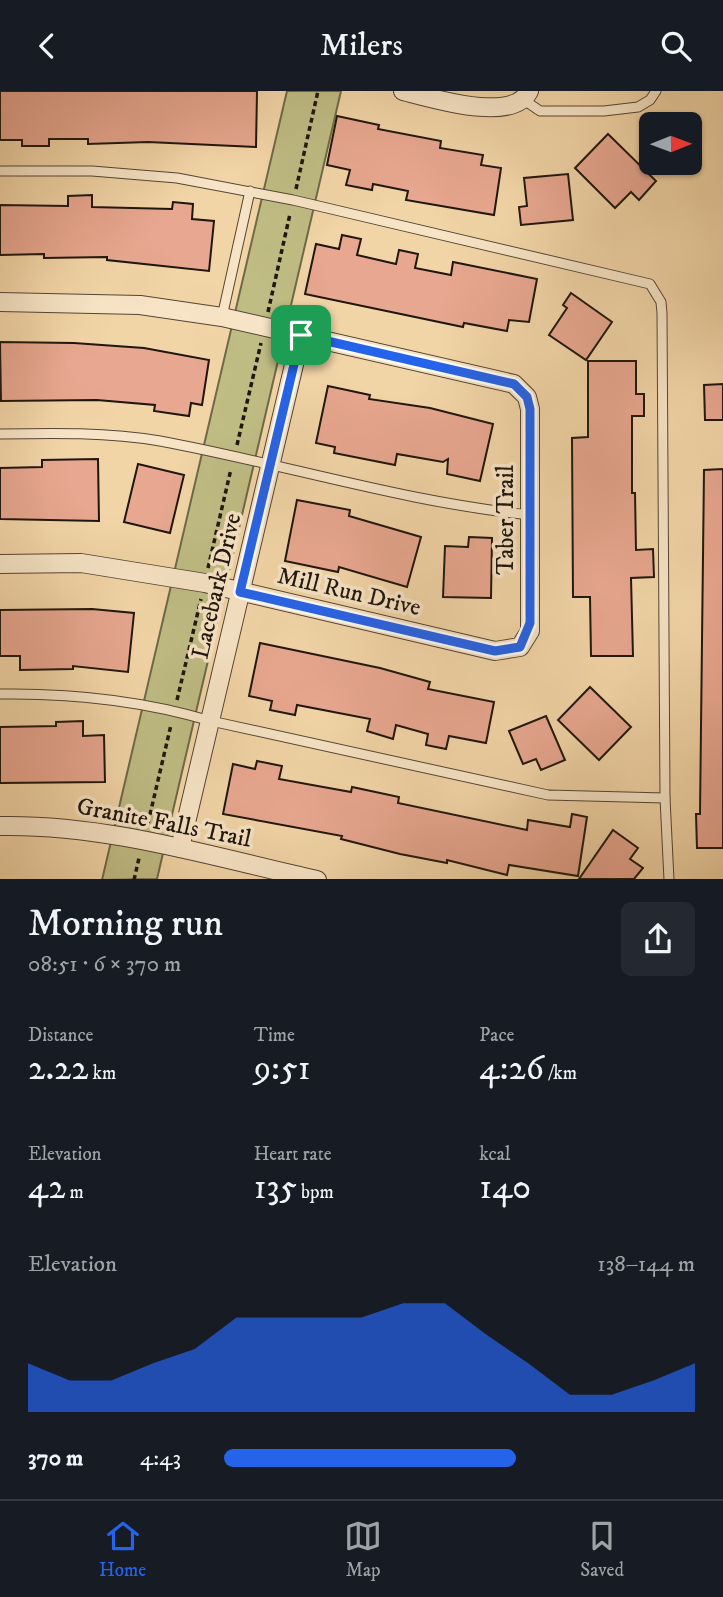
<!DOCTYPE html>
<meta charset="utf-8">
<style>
body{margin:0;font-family:"IM FELL DW Pica",serif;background:#242831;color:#f1f3f6;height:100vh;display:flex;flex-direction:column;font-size:26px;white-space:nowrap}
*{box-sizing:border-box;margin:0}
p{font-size:23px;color:#9ea1a6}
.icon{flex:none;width:38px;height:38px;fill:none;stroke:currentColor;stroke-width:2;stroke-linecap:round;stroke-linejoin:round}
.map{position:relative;height:788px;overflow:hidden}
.panel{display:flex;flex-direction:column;background:#171b24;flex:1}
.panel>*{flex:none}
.needle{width:46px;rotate:89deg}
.fabs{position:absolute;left:639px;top:21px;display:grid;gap:14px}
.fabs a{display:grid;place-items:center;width:63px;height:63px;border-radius:10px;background:#171b24;box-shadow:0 2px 5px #0004;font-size:35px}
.pin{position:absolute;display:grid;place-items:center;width:60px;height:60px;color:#fff;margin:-30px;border-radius:14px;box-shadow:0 4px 10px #0006}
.round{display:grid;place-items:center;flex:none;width:74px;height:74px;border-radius:10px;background:#242831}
.headline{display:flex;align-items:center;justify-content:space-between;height:119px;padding:0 28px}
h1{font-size:38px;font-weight:600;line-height:52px}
.metrics{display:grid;grid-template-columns:repeat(3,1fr);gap:10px;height:119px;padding:7px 28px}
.metrics div{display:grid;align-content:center}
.metrics b{font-size:35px;font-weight:600}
.metrics small{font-size:19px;font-weight:400}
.metrics p{font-size:19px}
.chart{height:196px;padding:14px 28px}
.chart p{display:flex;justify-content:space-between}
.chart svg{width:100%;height:126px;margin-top:7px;fill:#2563eb;opacity:.7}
ul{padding:0 28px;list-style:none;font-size:23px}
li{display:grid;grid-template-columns:112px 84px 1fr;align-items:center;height:52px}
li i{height:18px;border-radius:9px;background:#2563eb}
header{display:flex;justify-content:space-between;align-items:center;height:91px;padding:0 28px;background:#171b24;font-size:32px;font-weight:600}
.menu{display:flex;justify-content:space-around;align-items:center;height:98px;border-top:2px solid #363941;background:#171b24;font-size:19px;color:#9ea1a6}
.menu a{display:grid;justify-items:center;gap:4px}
.menu .current{color:#2563eb}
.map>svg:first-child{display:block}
.green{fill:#bfbc84;stroke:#6f6948;stroke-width:2}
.building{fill:#e8a790;stroke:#1f160c;stroke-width:2}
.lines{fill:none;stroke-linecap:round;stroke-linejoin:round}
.lane-casing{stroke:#544633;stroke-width:11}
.street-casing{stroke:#544633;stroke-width:20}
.path{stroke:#1f160c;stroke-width:3.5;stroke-dasharray:5 3.5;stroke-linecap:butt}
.lane{stroke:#f7e4c6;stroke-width:9}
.street{stroke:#f7e4c6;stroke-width:18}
.route-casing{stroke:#fff;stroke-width:14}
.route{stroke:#2563eb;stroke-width:9}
.labels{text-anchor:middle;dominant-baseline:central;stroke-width:7;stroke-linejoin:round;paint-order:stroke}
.street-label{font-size:24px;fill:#1f160c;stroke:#f7e4c6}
</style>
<header><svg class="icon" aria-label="back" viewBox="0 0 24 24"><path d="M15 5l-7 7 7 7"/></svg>Milers<svg class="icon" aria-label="search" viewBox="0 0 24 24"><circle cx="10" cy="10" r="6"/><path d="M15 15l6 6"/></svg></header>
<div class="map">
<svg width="723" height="789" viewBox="0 0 723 789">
<rect width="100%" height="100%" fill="#f2d5a7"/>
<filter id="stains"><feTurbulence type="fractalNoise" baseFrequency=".00286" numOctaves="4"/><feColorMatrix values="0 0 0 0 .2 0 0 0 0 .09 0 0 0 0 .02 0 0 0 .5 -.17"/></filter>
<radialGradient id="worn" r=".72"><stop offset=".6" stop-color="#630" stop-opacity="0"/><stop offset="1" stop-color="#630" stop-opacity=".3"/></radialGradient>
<polygon class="green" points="287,0 341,0 157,788 102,789"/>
<g class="building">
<polygon points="0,0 257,0 256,56 148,51 88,53 88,48 49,48 49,55 22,55 22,49 0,49"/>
<polygon points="337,25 379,34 378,38 441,50 440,57 483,64 481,74 501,77 494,124 406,109 408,100 373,93 372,99 346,94 350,79 327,74"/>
<polygon points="608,43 656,90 639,109 631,101 615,117 575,77"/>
<polygon points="568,83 573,129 521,134 519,116 527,115 524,87"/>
<polygon points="92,104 92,116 172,118 173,111 193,113 192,128 214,130 209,180 107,169 107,166 44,167 44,163 0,164 0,114 68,115 68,105"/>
<polygon points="342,144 361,148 357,164 396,173 399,159 418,163 415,177 451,184 453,171 537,188 529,231 509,229 507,240 464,232 463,236 305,203 316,153 339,158"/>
<polygon points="571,202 612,231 586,269 549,244 567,217 563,214"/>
<polygon points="0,251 74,252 144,257 209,269 202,314 191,312 189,325 154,320 155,314 97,309 1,310"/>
<polygon points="588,270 636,270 636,303 644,303 644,325 632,325 632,402 635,402 636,459 653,458 654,486 631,487 633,565 591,565 590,506 573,506 572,347 588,346"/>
<polygon points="723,293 723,329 705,329 704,294"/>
<polygon points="328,295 370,304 369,308 430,317 493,333 480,390 447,383 448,368 443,371 397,363 395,374 334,362 335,356 316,352"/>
<polygon points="98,368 99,430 0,428 0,377 42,376 42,369"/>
<polygon points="138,373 184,384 170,442 124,431"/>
<polygon points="723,378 723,757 697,757 696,723 700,723 704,379"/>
<polygon points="297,409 350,419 349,425 421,446 407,496 339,476 338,481 285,470"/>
<polygon points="469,446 492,447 491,507 443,506 445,455 468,456"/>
<polygon points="92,518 134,522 128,581 73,575 73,578 20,579 20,565 0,565 0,519"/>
<polygon points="260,552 380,577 430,591 428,598 494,611 486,652 449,645 446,658 426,654 428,643 396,634 393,648 367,640 370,628 297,614 295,624 270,619 272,610 249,605"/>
<polygon points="590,596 631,636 599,669 558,629"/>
<polygon points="546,625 565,669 541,679 536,668 523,673 509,640"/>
<polygon points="83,630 83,645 104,644 105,691 0,692 0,636 56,635 56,631"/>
<polygon points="257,670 282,675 279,688 351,701 352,696 399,706 398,712 527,739 528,729 570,736 572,723 587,726 578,785 509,774 507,784 447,769 447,772 400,763 341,748 342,745 223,723 233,673 255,678"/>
<polygon points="613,739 638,757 630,768 643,777 634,788 579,788"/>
</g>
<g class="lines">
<defs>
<g id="lane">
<polyline points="524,9 540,20 604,20 638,16 650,9 656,0"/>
<polyline points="0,80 92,80 177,87 293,109 650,193 661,211 662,222 665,707 669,789"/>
<polyline points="222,226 250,100"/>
<path d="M0,343C53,342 108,341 160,350C284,373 404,411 530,424"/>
<path d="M0,603C70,602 144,610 211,630L548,704L665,707"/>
</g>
<g id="street">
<path d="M403,0C432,7 513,33 529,0"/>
<polyline points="0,211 140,214 222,226 514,293 527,306 530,318 530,540 520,556 495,560 205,492 81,472 0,473"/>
<path d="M0,735C108,733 213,766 317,789"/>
<polyline points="180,757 301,244"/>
</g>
</defs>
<use href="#lane" class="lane-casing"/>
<use href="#street" class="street-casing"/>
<g class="path">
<polyline points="296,98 318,0"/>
<polyline points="268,221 290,123"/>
<polyline points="237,354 261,252"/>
<polyline points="208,477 231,378"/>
<polyline points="177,609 201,508"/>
<polyline points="148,732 171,634"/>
<polyline points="134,789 139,767"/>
</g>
<use href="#lane" class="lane"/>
<use href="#street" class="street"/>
</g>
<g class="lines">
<defs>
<polygon id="route" points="301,244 514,293 527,306 530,318 530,532 520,556 495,560 240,501"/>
</defs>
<use href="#route" class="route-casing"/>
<use href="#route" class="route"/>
</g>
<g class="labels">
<g class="street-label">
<text transform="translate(506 429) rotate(-90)">Taber Trail</text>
<text transform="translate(217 495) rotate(-77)">Lacebark Drive</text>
<text transform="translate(349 501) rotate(13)">Mill Run Drive</text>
<text transform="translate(164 732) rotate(11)">Granite Falls Trail</text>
</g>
</g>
<rect width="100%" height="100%" filter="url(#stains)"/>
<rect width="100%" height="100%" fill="url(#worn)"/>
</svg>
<div class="fabs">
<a><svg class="needle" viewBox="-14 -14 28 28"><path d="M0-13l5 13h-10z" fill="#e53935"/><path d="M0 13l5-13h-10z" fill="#9ea1a6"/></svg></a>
</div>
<div class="pin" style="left:301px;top:244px;background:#1e9e55"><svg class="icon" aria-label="arrive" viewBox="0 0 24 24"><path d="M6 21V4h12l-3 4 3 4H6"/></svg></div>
</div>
<section class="panel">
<div class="headline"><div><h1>Morning run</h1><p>08:51 · 6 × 370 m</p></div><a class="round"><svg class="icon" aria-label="share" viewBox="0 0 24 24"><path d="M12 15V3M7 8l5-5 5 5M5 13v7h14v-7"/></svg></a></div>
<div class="metrics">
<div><p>Distance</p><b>2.22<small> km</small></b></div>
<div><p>Time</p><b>9:51</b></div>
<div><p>Pace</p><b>4:26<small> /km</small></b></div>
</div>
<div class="metrics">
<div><p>Elevation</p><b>42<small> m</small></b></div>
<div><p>Heart rate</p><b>135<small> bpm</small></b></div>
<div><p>kcal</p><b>140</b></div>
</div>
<div class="chart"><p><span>Elevation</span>138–144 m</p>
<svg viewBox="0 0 160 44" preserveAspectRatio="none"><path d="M0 44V27L10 33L20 33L30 27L40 22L50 11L60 11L70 11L80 11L90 6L100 6L110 17L120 27L130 38L140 38L150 33L160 27V44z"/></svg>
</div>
<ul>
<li><b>370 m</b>4:43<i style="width:62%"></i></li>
</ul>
</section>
<nav class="menu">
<a class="current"><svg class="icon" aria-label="home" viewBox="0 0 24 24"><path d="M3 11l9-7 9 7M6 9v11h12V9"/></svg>Home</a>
<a><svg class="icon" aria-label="map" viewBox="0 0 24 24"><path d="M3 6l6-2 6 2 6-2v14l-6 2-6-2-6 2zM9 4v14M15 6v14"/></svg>Map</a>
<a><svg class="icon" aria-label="saved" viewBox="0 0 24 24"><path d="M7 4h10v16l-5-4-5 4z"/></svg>Saved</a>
</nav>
